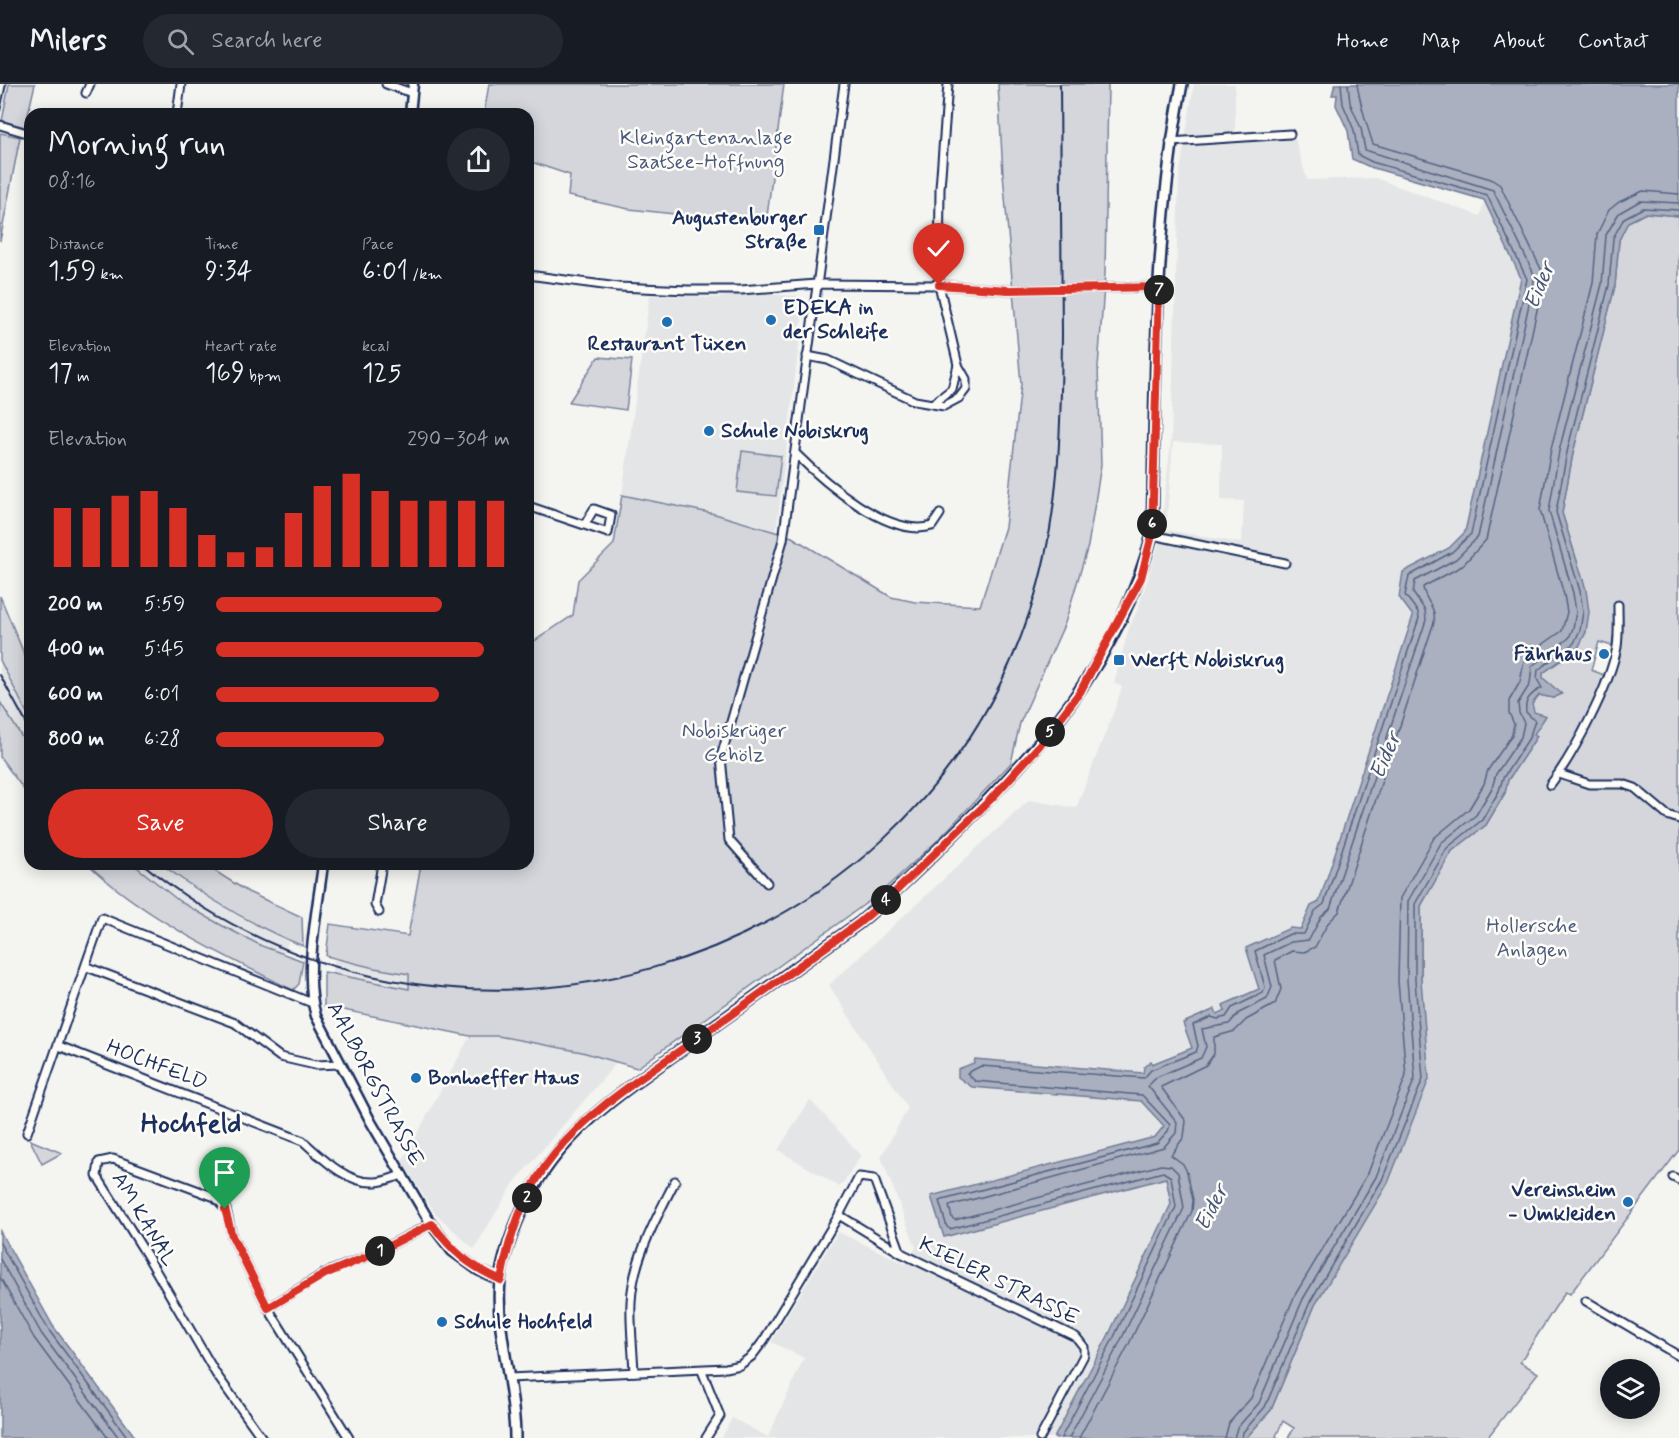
<!DOCTYPE html>
<meta charset="utf-8">
<style>
body{margin:0;font-family:Mynerve,sans-serif;background:#242831;color:#f1f3f6;height:100vh;display:flex;flex-direction:column;font-size:22px;white-space:nowrap}
*{box-sizing:border-box;margin:0}
p{font-size:20px;color:#9ea1a6}
.icon{flex:none;width:33px;height:33px;fill:none;stroke:currentColor;stroke-width:2;stroke-linecap:round;stroke-linejoin:round}
.map{position:relative;flex:1;overflow:hidden}
.panel{position:absolute;left:24px;top:24px;width:510px;height:762px;display:flex;flex-direction:column;background:#171b24;border-radius:18px;box-shadow:0 3px 15px #0003}
.panel>*{flex:none}
.controls{position:absolute;left:1600px;top:1275px;display:grid;gap:12px}
.controls a{display:grid;place-items:center;width:60px;height:60px;border-radius:50%;background:#171b24;box-shadow:0 3px 15px #0003;font-size:30px}
.pin{position:absolute;display:grid;place-items:center;width:51px;height:51px;color:#fff;margin:-62px -26px;border-radius:50% 50% 50% 0;rotate:-45deg;box-shadow:0 0 6px #0007}
.pin .icon{rotate:45deg}
.km{position:absolute;width:30px;height:30px;margin:-15px;border-radius:50%;background:#222;color:#fff;font-size:16px;line-height:30px;text-align:center}
.round{display:grid;place-items:center;flex:none;width:63px;height:63px;border-radius:32px;background:#242831}
.summary{display:flex;align-items:center;justify-content:space-between;height:102px;padding:0 24px}
h1{font-size:33px;font-weight:600;line-height:45px}
.metrics{display:grid;grid-template-columns:repeat(3,1fr);gap:9px;height:102px;padding:6px 24px}
.metrics div{display:grid;align-content:center}
.metrics b{font-size:26px;font-weight:600}
.metrics small{font-size:16px;font-weight:400}
.metrics p{font-size:16px}
.chart{height:168px;padding:12px 24px}
.chart p{display:flex;justify-content:space-between}
.chart svg{width:100%;height:108px;margin-top:6px;stroke:#d93025;stroke-width:6}
.action{display:flex;gap:12px;margin-top:auto;padding:12px 24px}
.action a{flex:1;height:69px;border-radius:36px;background:#d93025;color:#fff;font-size:24px;font-weight:600;line-height:69px;text-align:center}
.action a+a{background:#242831;color:#f1f3f6}
ul{padding:0 24px;list-style:none;font-size:20px}
li{display:grid;grid-template-columns:96px 72px 1fr;align-items:center;height:45px}
li i{height:15px;border-radius:8px;background:#d93025}
header{display:flex;align-items:center;gap:36px;box-sizing:border-box;height:84px;padding:0 30px;background:#171b24;border-bottom:2px solid #363941}
header strong{font-size:28px}
nav{display:flex;gap:33px;margin-inline-start:auto;font-size:21px}
.search{width:420px;height:54px;background:#242831;display:flex;align-items:center;gap:15px;box-sizing:border-box;padding:0 21px;border-radius:33px;color:#9ea1a6;font-size:22px}
.map>svg:first-child{display:block}
.built{fill:#e4e5e6;fill-rule:evenodd}
.green{fill:#d4d6db;stroke:#78829c;stroke-width:1.5;fill-rule:evenodd}
.water{fill:#aab0bf;stroke:#717c98;stroke-width:1.5}
.lines{fill:none;stroke-linecap:round;stroke-linejoin:round}
.shore{stroke:#546385;stroke-width:1.5}
.minor-casing{stroke:#1b2f5e;stroke-width:11}
.tertiary-casing{stroke:#1b2f5e;stroke-width:13}
.secondary-casing{stroke:#1b2f5e;stroke-width:14}
.minor{stroke:#fdfcf7;stroke-width:7}
.tertiary{stroke:#fdfcf7;stroke-width:8}
.secondary{stroke:#fdfcf7;stroke-width:9}
.rail{stroke:#1b2f5e;stroke-width:2}
.route-casing{stroke:#fff;stroke-width:12}
.route{stroke:#d93025;stroke-width:8}
.poi-dot{fill:#1f6fb2;stroke:#fdfcf7;stroke-width:2}
.labels{text-anchor:middle;dominant-baseline:central;stroke-width:5;stroke-linejoin:round;paint-order:stroke}
.park-label{font-size:21px;fill:#49597d;stroke:#fdfcf7}
.poi-label{font-size:21px;font-weight:bold;fill:#1b2f5e;stroke:#fdfcf7;text-anchor:start}
.street-label{font-size:21px;fill:#1b2f5e;stroke:#fdfcf7}
.water-label{font-size:22px;font-style:italic;fill:#46567b;stroke:#fdfcf7}
.district-label{font-size:27px;font-weight:bold;fill:#1b2f5e;stroke:#fdfcf7}
</style>
<header>
<strong>Milers</strong>
<div class="search"><svg class="icon" aria-label="search" viewBox="0 0 24 24"><circle cx="10" cy="10" r="6"/><path d="M15 15l6 6"/></svg>Search here</div>
<nav><a>Home</a><a>Map</a><a>About</a><a>Contact</a></nav>
</header>
<div class="map">
<svg width="1679" height="1354" viewBox="0 0 1679 1354">
<rect width="100%" height="100%" fill="#f4f4f1"/>
<filter id="ink" filterUnits="userSpaceOnUse"><feTurbulence type="fractalNoise" baseFrequency=".0167" numOctaves="2"/><feDisplacementMap in="SourceGraphic" scale="12" xChannelSelector="R" yChannelSelector="G"/><feConvolveMatrix kernelMatrix="1 2 1 2 8 2 1 2 1" color-interpolation-filters="sRGB"/></filter>
<g filter="url(#ink)">
<g class="built">
<path d="M1194,0H1235V49L1293,48L1307,96L1375,94L1480,132L1484,116L1521,194L1465,448L1449,464L1403,488L1399,513L1413,531L1318,818L1311,822L1301,846L1259,905L1223,921L1225,927L1217,930L1215,925L1183,939L1192,964L1152,980L1151,977L1165,1042L1166,1094L1171,1120L1108,1252L1054,1354H722L732,1334L768,1353L804,1274L771,1258L838,1148L906,1180L916,1163L881,1073L908,1024L829,901L1029,716L1076,724L1114,627L1122,603L1114,599L1129,544L1138,525L1159,459L1171,359L1179,93ZM1173,358L1222,360L1221,416L1244,417L1242,459L1166,446Z"/>
<polygon points="743,209 799,212 804,220 776,449 715,430 622,411 650,211 717,214"/>
<polygon points="0,576 30,635 30,666 0,618"/>
<polygon points="133,780 161,780 214,817 253,840 289,856 283,870 221,841 179,817"/>
<polygon points="335,874 374,884 409,890 430,908 331,890"/>
<polygon points="470,952 498,952 582,968 617,978 514,1099 474,1165 435,1129 402,1078"/>
<polygon points="810,1016 861,1071 840,1103 778,1066"/>
</g>
<g class="green">
<polygon points="9,0 35,0 25,43 2,37"/>
<polygon points="489,0 784,0 766,140 629,125 568,112 570,91 528,77 528,30 484,30"/>
<polygon points="998,0 1108,0 1105,189 1098,283 1101,381 1088,462 1065,539 1020,639 1011,679 938,756 879,810 637,984 582,968 498,952 470,952 324,922 324,888 409,905 409,890 374,884 326,872 330,840 408,852 421,780 528,780 528,566 530,560 573,531 578,496 614,460 622,411 715,430 792,453 891,513 915,518 980,522 1005,443 1021,300 1003,90"/>
<polygon points="0,49 20,53 0,157"/>
<path d="M1646,129L1679,132V1066L1570,1210L1565,1208L1520,1278L1538,1289L1487,1354H1288L1294,1344L1283,1337L1276,1352L1278,1354H1246L1271,1326L1315,1221L1421,896V822L1452,767L1486,741L1505,709L1508,696L1537,652L1534,650L1532,620L1539,611L1553,614L1561,610L1542,594L1543,589L1578,564L1586,548V506L1562,429L1573,369L1615,202L1619,156L1628,138ZM1613,553H1618L1606,600L1601,598L1604,591L1591,586L1599,558L1612,562Z"/>
<polygon points="598,273 632,276 626,326 569,318"/>
<polygon points="742,367 781,372 776,412 737,408"/>
<polygon points="0,512 30,584 30,635 0,576"/>
<polygon points="0,618 30,666 30,714 0,673"/>
<path d="M88,780H133L179,817L221,841L262,862L303,877L299,900L293,906C226,873 142,833 88,780Z"/>
<path d="M161,780H204L248,808L302,833L303,862C251,841 205,813 161,780Z"/>
<polygon points="30,1056 62,1069 42,1080"/>
</g>
<g class="water">
<polygon points="1335,0 1679,0 1679,132 1646,129 1628,138 1619,156 1615,202 1573,369 1562,429 1586,506 1589,528 1586,548 1578,564 1543,589 1543,594 1562,610 1553,614 1539,611 1532,620 1534,628 1546,632 1534,650 1537,652 1508,696 1505,709 1486,741 1452,767 1421,822 1421,896 1429,995 1388,1099 1315,1221 1271,1326 1246,1354 1054,1354 1108,1252 1171,1120 1166,1094 944,1153 931,1112 1155,1053 1164,1042 1141,1017 972,1003 958,993 958,985 974,979 975,975 1143,989 1144,983 1151,977 1152,980 1192,964 1183,939 1215,925 1217,930 1225,927 1223,921 1259,905 1246,864 1290,844 1301,845 1311,822 1319,818 1413,532 1399,513 1403,488 1449,464 1465,448 1521,194 1484,116 1370,83 1352,75 1348,47 1336,21 1337,11 1332,11"/>
<polygon points="0,1147 53,1242 136,1354 0,1354"/>
</g>
<g class="lines">
<g class="shore">
<polyline points="0,1159 48,1245 128,1354"/>
<polyline points="0,1175 41,1249 119,1354"/>
<polyline points="0,1193 34,1254 108,1354"/>
<polyline points="1061,1354 1113,1255 1176,1123 1171,1093 1163,1088 950,1145 947,1143 939,1117 1157,1059 1168,1047 1170,1041 1142,1011 975,997 967,989 981,982 1144,994 1151,986 1196,968 1198,962 1193,941 1211,933 1218,935 1226,933 1232,924 1263,909 1265,903 1255,867 1290,850 1304,850 1315,827 1324,820 1419,534 1418,528 1405,511 1409,492 1452,468 1471,450 1527,195 1487,111 1372,78 1358,71 1354,46 1343,20 1341,0"/>
<polyline points="1069,1354 1120,1258 1184,1124 1178,1089 1171,1082 1161,1081 955,1136 952,1134 949,1122 1164,1063 1176,1049 1177,1038 1148,1002 1157,993 1201,974 1206,963 1202,945 1229,940 1239,929 1267,915 1272,903 1264,871 1291,858 1309,856 1321,833 1330,825 1426,536 1425,526 1413,509 1415,497 1456,475 1478,453 1534,197 1533,188 1493,106 1365,66 1361,44 1350,19 1348,0"/>
<path d="M1079,1354L1128,1262L1192,1127L1193,1116L1187,1088L1183,1080L1171,1071L1184,1053L1186,1037L1161,1003L1206,981L1214,970V953L1235,947L1246,936L1275,920L1281,905L1275,876L1292,867L1304,868L1315,863L1328,839L1339,828L1434,538C1437,523 1424,516 1423,503L1462,482L1486,456L1543,199L1541,185L1500,101L1491,95L1373,60C1367,42 1360,18 1357,0"/>
<polyline points="1225,1354 1229,1339 1251,1314 1295,1211 1368,1089 1406,992 1398,897 1400,814 1434,754 1469,725 1484,700 1488,686 1512,651 1514,640 1509,629 1509,617 1520,598 1524,577 1532,568 1562,547 1567,528 1564,511 1540,426 1551,365 1593,199 1597,150 1609,126 1619,118 1643,107 1679,110"/>
<polyline points="1234,1354 1237,1344 1259,1319 1303,1215 1376,1093 1415,994 1407,896 1408,817 1441,759 1476,731 1492,704 1496,690 1521,653 1524,639 1519,629 1518,619 1530,600 1532,582 1569,554 1573,544 1576,528 1573,509 1549,427 1559,367 1602,200 1606,151 1619,129 1640,117 1679,119"/>
<path d="M1242,1354L1243,1348L1265,1323L1310,1218L1382,1096L1423,995L1415,896V820L1447,764L1482,736L1499,707L1503,694L1529,654L1535,637L1526,628C1524,615 1532,609 1542,604L1537,595L1538,586L1574,559L1580,546L1583,528L1580,507L1556,428L1567,368L1609,201L1613,154L1624,134L1643,124L1679,126"/>
</g>
<defs>
<g id="minor">
<polyline points="386,0 412,9"/>
<polyline points="86,9 90,0"/>
<polyline points="177,30 181,0"/>
<polyline points="0,41 30,50"/>
<polyline points="1170,58 1290,50"/>
<polyline points="528,191 618,203 688,206 741,206 816,200 939,201 1008,206 1159,203"/>
<polyline points="807,272 828,276 915,317 944,322 959,314 966,305 966,295 958,281 939,201 940,104 948,0"/>
<polyline points="934,319 952,305 958,281"/>
<path d="M795,369C823,397 889,455 932,442L940,430"/>
<polyline points="528,422 608,449 611,431 594,425 585,440"/>
<polyline points="1152,451 1285,479"/>
<polyline points="1559,690 1589,700 1623,700 1635,704 1667,731 1679,735"/>
<path d="M1550,701C1574,670 1610,601 1617,563C1619,549 1618,534 1618,521"/>
<polyline points="767,799 729,756 721,673 783,456 844,0"/>
<polyline points="379,828 375,821 382,780"/>
<polyline points="87,883 235,939 280,973 315,981 340,980"/>
<path d="M59,962L303,1057C322,1074 347,1100 375,1098C384,1098 394,1093 403,1091"/>
<polyline points="27,1049 102,834 312,919"/>
<polyline points="1673,1093 1679,1096"/>
<polyline points="839,1131 859,1093 874,1095 901,1169"/>
<polyline points="1586,1217 1679,1272"/>
<polyline points="268,1224 325,1189 371,1171 431,1140"/>
<polyline points="702,1287 720,1332 706,1354"/>
<path d="M634,1288C633,1265 630,1241 631,1218C633,1175 656,1135 675,1097"/>
<polyline points="509,1294 726,1284 740,1281 752,1272 764,1256 839,1131 901,1169 1076,1253 1084,1263 1084,1271 1040,1354"/>
<polyline points="262,1354 216,1290 146,1170 97,1092 99,1078 113,1075 215,1113 226,1125 232,1152 268,1224 349,1354"/>
</g>
<g id="tertiary">
<polyline points="410,30 413,0"/>
<path d="M323,780C318,824 303,889 316,932L371,1038L431,1140L452,1167L478,1186L500,1196"/>
</g>
<path id="secondary" d="M515,1354C515,1301 495,1249 500,1196C502,1177 509,1158 516,1140C551,1049 625,1007 700,952C753,914 806,877 859,839C890,813 918,786 946,758C1037,670 1120,576 1152,451C1156,300 1153,148 1182,0"/>
</defs>
<use href="#minor" class="minor-casing"/>
<use href="#tertiary" class="tertiary-casing"/>
<use href="#secondary" class="secondary-casing"/>
<use href="#minor" class="minor"/>
<use href="#tertiary" class="tertiary"/>
<use href="#secondary" class="secondary"/>
<g class="rail">
<polyline points="0,27 6,0"/>
<polyline points="0,591 30,646"/>
<path d="M143,780C442,1026 911,895 1031,524C1060,436 1061,343 1062,251C1062,168 1061,84 1060,0"/>
</g>
</g>
</g>
<g class="lines" filter="url(#ink)">
<defs>
<path id="route" d="M225,1125L232,1152L268,1224L325,1190L371,1171L432,1140C453,1168 468,1181 501,1196C509,1152 525,1106 554,1071C590,1026 641,994 688,961C745,921 802,880 859,839L892,811L991,715L1039,662L1080,608L1141,494L1152,451L1159,203L1008,206L939,201"/>
</defs>
<use href="#route" class="route-casing"/>
<use href="#route" class="route"/>
</g>
<g class="poi-dot">
<rect x="813" y="140" width="12" height="12" rx="3"/>
<circle cx="771" cy="236" r="6"/>
<circle cx="667" cy="238" r="6"/>
<circle cx="709" cy="347" r="6"/>
<circle cx="1604" cy="570" r="6"/>
<rect x="1113" y="570" width="12" height="12" rx="3"/>
<circle cx="416" cy="994" r="6"/>
<circle cx="1628" cy="1118" r="6"/>
<circle cx="442" cy="1238" r="6"/>
</g>
<g class="labels">
<g class="park-label">
<text x="706" y="54">Kleingartenanlage<tspan x="706" dy="24">Saatsee-Hoffnung</tspan></text>
<text x="734" y="647">Nobiskrüger<tspan x="734" dy="24">Gehölz</tspan></text>
<text x="1532" y="842">Hollersche<tspan x="1532" dy="24">Anlagen</tspan></text>
</g>
<g class="poi-label">
<text x="807" y="134" text-anchor="end">Augustenburger<tspan x="807" dy="24">Straße</tspan></text>
<text x="783" y="224">EDEKA in<tspan x="783" dy="24">der Schleife</tspan></text>
<text x="667" y="260" text-anchor="middle">Restaurant Tüxen</text>
<text x="721" y="347">Schule Nobiskrug</text>
<text x="1592" y="570" text-anchor="end">Fährhaus</text>
<text x="1131" y="576">Werft Nobiskrug</text>
<text x="428" y="994">Bonhoeffer Haus</text>
<text x="1616" y="1106" text-anchor="end">Vereinsheim<tspan x="1616" dy="24">- Umkleiden</tspan></text>
<text x="454" y="1238">Schule Hochfeld</text>
</g>
<g class="street-label">
<text transform="translate(157 981) rotate(21)">HOCHFELD</text>
<text transform="translate(375 1000) rotate(62)">AALBORGSTRASSE</text>
<text transform="translate(144 1135) rotate(59)">AM KANAL</text>
<text transform="translate(999 1197) rotate(26)">KIELER STRASSE</text>
</g>
<g class="water-label">
<text transform="translate(1540 202) rotate(-68)">Eider</text>
<text transform="translate(1386 672) rotate(-67)">Eider</text>
<text transform="translate(1212 1124) rotate(-63)">Eider</text>
</g>
<g class="district-label">
<text x="191" y="1040">Hochfeld</text>
</g>
</g>
</svg>
<div class="controls">
<a><svg class="icon" aria-label="layers" viewBox="0 0 24 24"><path d="M12 4l9 5-9 5-9-5zM3 14l9 5 9-5"/></svg></a>
</div>
<div class="pin" style="left:225px;top:1125px;background:#1e9e55"><svg class="icon" aria-label="arrive" viewBox="0 0 24 24"><path d="M6 21V4h12l-3 4 3 4H6"/></svg></div>
<div class="pin" style="left:939px;top:201px;background:#d93025"><svg class="icon" aria-label="check" viewBox="0 0 24 24"><path d="M5 12l5 5 9-10"/></svg></div>
<b class="km" style="left:380px;top:1167px">1</b>
<b class="km" style="left:527px;top:1114px">2</b>
<b class="km" style="left:697px;top:955px">3</b>
<b class="km" style="left:886px;top:816px">4</b>
<b class="km" style="left:1050px;top:648px">5</b>
<b class="km" style="left:1152px;top:440px">6</b>
<b class="km" style="left:1159px;top:206px">7</b>
<section class="panel">
<div class="summary"><div><h1>Morning run</h1><p>08:16</p></div><a class="round"><svg class="icon" aria-label="share" viewBox="0 0 24 24"><path d="M12 15V3M7 8l5-5 5 5M5 13v7h14v-7"/></svg></a></div>
<div class="metrics">
<div><p>Distance</p><b>1.59<small> km</small></b></div>
<div><p>Time</p><b>9:34</b></div>
<div><p>Pace</p><b>6:01<small> /km</small></b></div>
</div>
<div class="metrics">
<div><p>Elevation</p><b>17<small> m</small></b></div>
<div><p>Heart rate</p><b>169<small> bpm</small></b></div>
<div><p>kcal</p><b>125</b></div>
</div>
<div class="chart"><p><span>Elevation</span>290–304 m</p>
<svg viewBox="0 0 160 44" preserveAspectRatio="none"><path d="M5 44V20M15 44V20M25 44V15M35 44V13M45 44V20M55 44V31M65 44V38M75 44V36M85 44V22M95 44V11M105 44V6M115 44V13M125 44V17M135 44V17M145 44V17M155 44V17"/></svg>
</div>
<ul>
<li><b>200 m</b>5:59<i style="width:77%"></i></li>
<li><b>400 m</b>5:45<i style="width:91%"></i></li>
<li><b>600 m</b>6:01<i style="width:76%"></i></li>
<li><b>800 m</b>6:28<i style="width:57%"></i></li>
</ul>
<div class="action"><a>Save</a><a>Share</a></div>
</section>
</div>
